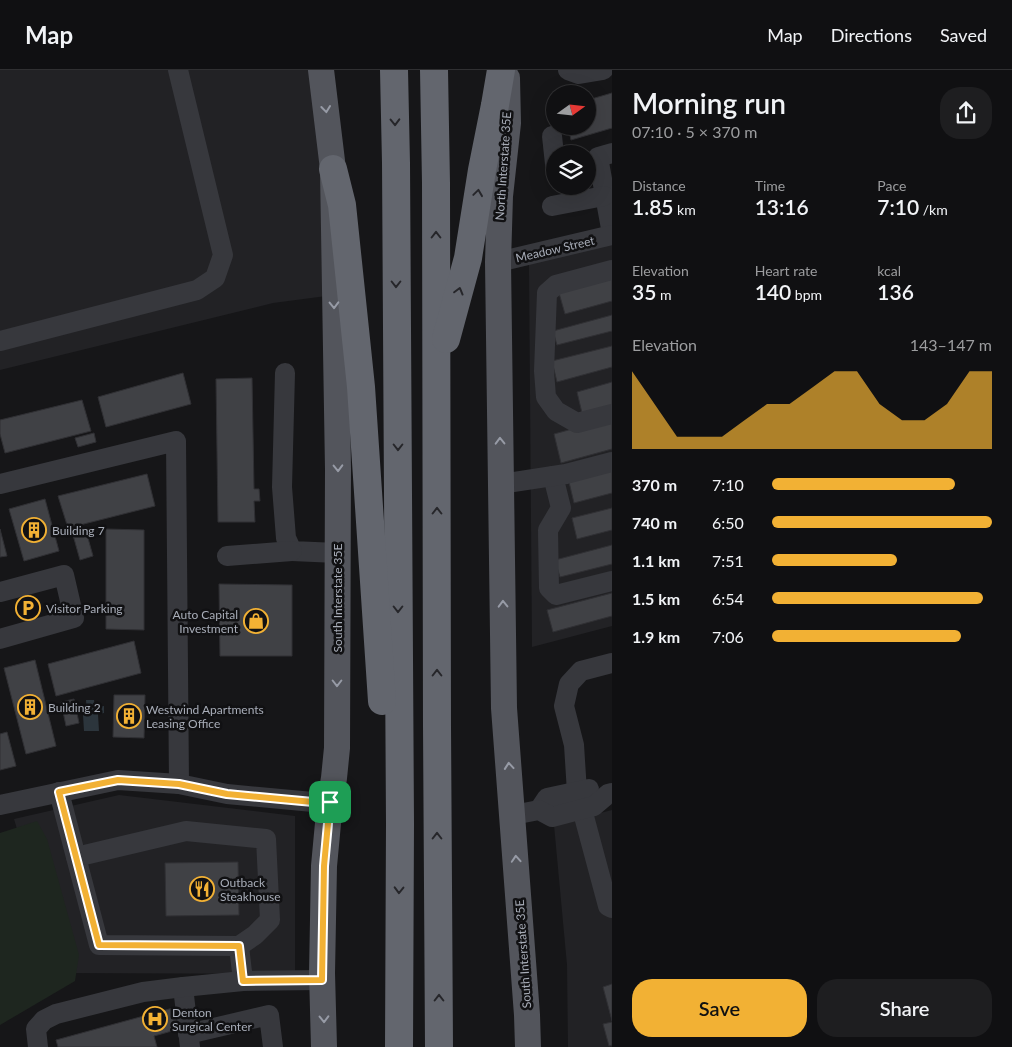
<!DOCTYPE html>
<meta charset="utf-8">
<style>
body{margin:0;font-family:Lato,sans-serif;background:#1e1e20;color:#f1f3f6;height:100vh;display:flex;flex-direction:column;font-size:19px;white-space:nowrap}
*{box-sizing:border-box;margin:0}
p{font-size:16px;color:#9c9d9f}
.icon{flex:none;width:28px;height:28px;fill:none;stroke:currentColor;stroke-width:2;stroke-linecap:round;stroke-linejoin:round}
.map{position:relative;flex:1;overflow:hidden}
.sheet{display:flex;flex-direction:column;background:#101012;width:400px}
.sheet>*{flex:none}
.needle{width:32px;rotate:75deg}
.tools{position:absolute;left:546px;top:15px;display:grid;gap:10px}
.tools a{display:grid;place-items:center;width:50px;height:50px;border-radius:50%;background:#101012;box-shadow:0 5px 20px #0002,0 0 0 1px #303032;font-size:25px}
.pin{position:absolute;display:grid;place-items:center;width:42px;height:42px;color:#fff;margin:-21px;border-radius:10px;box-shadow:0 2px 8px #0006}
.round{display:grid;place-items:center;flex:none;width:52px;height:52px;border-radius:20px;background:#1e1e20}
.summary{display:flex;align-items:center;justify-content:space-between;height:85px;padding:0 20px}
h1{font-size:28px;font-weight:600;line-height:38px}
.metrics{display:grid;grid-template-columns:repeat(3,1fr);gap:8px;height:85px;padding:5px 20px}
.metrics div{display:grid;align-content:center}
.metrics b{font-size:21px;font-weight:600}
.metrics small{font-size:14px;font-weight:400}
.metrics p{font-size:14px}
.chart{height:140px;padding:10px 20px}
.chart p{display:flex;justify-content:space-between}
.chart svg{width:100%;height:90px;margin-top:5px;fill:#f2b134;opacity:.7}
.button{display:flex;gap:10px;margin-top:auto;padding:10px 20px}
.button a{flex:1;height:58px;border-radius:20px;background:#f2b134;color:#111;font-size:20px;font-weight:600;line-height:58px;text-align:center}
.button a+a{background:#1e1e20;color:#f1f3f6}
ul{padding:0 20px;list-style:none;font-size:16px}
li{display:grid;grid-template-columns:80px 60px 1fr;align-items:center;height:38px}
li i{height:12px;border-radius:6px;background:#f2b134}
header{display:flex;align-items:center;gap:30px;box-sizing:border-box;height:70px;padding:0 25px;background:#101012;border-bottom:1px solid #303032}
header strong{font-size:24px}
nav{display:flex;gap:28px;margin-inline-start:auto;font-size:18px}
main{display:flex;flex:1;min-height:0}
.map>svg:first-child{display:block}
.built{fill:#222225}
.green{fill:#1e261f}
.water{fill:#2c353c}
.building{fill:#404145;stroke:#303034}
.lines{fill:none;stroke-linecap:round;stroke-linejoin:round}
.minor{stroke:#37383d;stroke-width:20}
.major{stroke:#53555c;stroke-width:26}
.highway{stroke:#63666e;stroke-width:28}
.oneway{stroke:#979ba6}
.oneway2{stroke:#26262a}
.route-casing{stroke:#fff;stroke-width:10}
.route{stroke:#f2b134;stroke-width:6}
.labels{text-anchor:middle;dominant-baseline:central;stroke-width:5;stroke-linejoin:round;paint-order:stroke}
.street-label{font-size:12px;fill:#a8adb8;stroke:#111113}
.poi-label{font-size:12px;fill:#a8adb8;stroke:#111113;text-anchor:start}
</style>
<header>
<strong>Map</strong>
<nav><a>Map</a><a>Directions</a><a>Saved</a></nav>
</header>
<main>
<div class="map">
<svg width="612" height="977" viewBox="0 0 612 977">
<rect width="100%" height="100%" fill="#161618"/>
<g class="built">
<polygon points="0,0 311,0 334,225 273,233 0,300"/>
<polygon points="612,172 612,556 532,577 529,193"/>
<polygon points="119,725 295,746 295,904 60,903 14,749"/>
<polygon points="612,740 612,977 568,977 567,895 554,755"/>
</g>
<polygon class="green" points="37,751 47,769 79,885 75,911 0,955 0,763"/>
<polygon class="water" points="86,630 94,630 95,637 104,636 104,643 98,644 99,661 84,661 83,645 87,644"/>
<g class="building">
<polygon points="612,23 612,58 571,70 568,56 588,56 588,30"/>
<polygon points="612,209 612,231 565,244 559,223"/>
<polygon points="612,245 612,261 557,275 553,261"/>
<polygon points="612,276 612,297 557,312 552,291"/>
<polygon points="183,303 191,334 106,357 98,327"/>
<polygon points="252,308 254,419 259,419 260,431 254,431 255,452 218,452 216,309"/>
<polygon points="612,312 612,335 582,343 577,322"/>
<polygon points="82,330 91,361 5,383 0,364 0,350"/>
<polygon points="612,348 612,379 561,393 554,364"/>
<polygon points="94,363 96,372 78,377 75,368"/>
<polygon points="612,401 612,423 574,433 569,412"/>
<polygon points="147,404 155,436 68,458 58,426"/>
<polygon points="45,429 59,481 24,491 9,439"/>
<polygon points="612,438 612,460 577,469 572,448"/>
<polygon points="0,459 7,486 0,487"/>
<polygon points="106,459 144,460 144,560 106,559"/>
<polygon points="86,461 93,486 80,490 73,465"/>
<polygon points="612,475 612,494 560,507 555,490"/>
<polygon points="219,514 292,515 292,586 220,586"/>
<polygon points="612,523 612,546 553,562 547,540"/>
<polygon points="134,571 141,603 56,626 48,594"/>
<polygon points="35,590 56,676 26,684 4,598"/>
<polygon points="114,625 145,625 144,668 113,667"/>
<polygon points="74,629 79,653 66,656 61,632"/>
<polygon points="7,662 16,696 0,700 0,664"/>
<polygon points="238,792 239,845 166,846 165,793"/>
<polygon points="612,914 612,951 603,917"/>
<polygon points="173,938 179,959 154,966 157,977 58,977 56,970"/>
<polygon points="612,952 612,975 609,976 603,954"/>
</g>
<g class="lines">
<g class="minor">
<polyline points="568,0 579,4 603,0"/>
<polyline points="552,66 555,94"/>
<polyline points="612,83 598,87 612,164"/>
<polyline points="552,136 604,126"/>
<polyline points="498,192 612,165"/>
<polyline points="612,200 556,215 547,223 544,301 546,327 556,341 577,353 612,344"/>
<polyline points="0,271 197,220 215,208 223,185 178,0"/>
<polyline points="285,303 282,417 286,468 292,481 337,483"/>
<polyline points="553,406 561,438 548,460 549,518 556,525 612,511"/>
<polyline points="0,414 176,371 179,714"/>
<polyline points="501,414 566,404 612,392"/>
<polyline points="227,486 292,481"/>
<polyline points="0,522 64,505 74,548 0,569"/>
<polyline points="59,722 99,875 239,876 243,911 322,910"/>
<polyline points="577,722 574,675 564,636 569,614 581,601 612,593"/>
<polyline points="0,735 118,710 179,714 227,724 313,732 330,732"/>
<polyline points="582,739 608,836 612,838"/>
<polyline points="539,740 547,728 589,719"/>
<polyline points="513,745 539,740 552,747 594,736 608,724 612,723"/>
<polyline points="76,787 186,761 266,769 270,850 255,865 239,876"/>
<polyline points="183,917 190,977"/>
<polyline points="188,964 269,945 273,977"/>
<polyline points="38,977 36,959 44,950 56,944 143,922 183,917 243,911"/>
</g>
<g class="major">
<polyline points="321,0 333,99 338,399 337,678 334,708 330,732 324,796 322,903 324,977"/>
<polyline points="507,8 508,53 500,126 498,192 504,638 527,945 528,977"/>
</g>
<g class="highway">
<polyline points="394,0 396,93 400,754 399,977"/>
<polyline points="434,0 436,113 437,656 439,977"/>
<polyline points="333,99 342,135 361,317 382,631"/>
<polyline points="446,269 468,188 482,100 495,35 501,0"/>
</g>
</g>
<defs><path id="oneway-chevron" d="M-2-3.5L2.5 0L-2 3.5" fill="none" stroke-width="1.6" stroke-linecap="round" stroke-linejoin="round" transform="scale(1.25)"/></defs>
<g class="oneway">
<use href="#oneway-chevron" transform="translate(326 39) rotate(83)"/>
<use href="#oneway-chevron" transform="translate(334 235) rotate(89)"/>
<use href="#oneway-chevron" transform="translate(500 371) rotate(-91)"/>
<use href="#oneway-chevron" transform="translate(338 398) rotate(89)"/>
<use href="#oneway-chevron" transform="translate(503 534) rotate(-91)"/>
<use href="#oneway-chevron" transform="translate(337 613) rotate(90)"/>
<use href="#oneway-chevron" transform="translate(509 696) rotate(-95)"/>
<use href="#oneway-chevron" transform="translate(516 789) rotate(-94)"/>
<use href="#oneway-chevron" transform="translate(324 949) rotate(89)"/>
</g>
<g class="oneway2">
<use href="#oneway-chevron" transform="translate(395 52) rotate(89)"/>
<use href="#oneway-chevron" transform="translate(478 123) rotate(-82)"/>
<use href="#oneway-chevron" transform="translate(436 165) rotate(-90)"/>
<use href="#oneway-chevron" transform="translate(396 214) rotate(90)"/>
<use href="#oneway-chevron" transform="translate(459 221) rotate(-75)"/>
<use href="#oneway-chevron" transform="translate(398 377) rotate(90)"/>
<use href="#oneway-chevron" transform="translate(437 441) rotate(-90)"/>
<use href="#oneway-chevron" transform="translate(398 539) rotate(90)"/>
<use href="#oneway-chevron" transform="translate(437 603) rotate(-90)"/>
<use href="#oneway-chevron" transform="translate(437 766) rotate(-90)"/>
<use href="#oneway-chevron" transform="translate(399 820) rotate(91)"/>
<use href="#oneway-chevron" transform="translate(439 928) rotate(-90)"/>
</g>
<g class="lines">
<defs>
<polygon id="route" points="118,710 179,714 227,724 313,732 330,732 324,796 322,910 243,911 239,876 99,875 59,722"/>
</defs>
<use href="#route" class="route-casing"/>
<use href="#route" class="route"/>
</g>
<defs>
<symbol id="building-ring" viewBox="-11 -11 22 22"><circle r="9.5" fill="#111113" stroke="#f2b134" stroke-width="1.5"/><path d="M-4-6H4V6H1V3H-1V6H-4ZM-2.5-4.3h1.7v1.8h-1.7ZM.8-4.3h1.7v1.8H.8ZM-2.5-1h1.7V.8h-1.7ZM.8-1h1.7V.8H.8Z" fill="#f2b134"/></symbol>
<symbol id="parking-ring" viewBox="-11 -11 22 22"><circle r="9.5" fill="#111113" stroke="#f2b134" stroke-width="1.5"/><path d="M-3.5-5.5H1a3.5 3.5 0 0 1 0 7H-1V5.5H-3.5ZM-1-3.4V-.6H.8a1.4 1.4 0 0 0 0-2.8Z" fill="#f2b134"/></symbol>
<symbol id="shop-ring" viewBox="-11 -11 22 22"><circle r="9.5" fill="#111113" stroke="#f2b134" stroke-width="1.5"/><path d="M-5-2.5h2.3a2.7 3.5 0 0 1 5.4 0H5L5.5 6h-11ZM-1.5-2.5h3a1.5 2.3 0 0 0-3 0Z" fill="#f2b134"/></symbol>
<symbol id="restaurant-ring" viewBox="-11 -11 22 22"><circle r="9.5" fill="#111113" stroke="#f2b134" stroke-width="1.5"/><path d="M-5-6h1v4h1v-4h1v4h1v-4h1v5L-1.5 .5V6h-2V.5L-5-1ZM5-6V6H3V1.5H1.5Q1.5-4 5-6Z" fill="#f2b134"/></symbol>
<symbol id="hospital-ring" viewBox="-11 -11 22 22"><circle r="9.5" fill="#111113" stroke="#f2b134" stroke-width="1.5"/><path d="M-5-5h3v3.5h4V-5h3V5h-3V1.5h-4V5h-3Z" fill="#f2b134"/></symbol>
</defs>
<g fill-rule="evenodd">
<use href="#building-ring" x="20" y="446" width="28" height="28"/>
<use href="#parking-ring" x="14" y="524" width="28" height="28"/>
<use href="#shop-ring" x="242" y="537" width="28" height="28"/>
<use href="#building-ring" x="16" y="623" width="28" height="28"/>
<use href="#building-ring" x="115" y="632" width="28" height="28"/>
<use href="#restaurant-ring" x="188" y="805" width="28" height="28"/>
<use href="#hospital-ring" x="141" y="935" width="28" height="28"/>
</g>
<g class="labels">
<g class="street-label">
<text transform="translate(503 96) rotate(-86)">North Interstate 35E</text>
<text transform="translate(555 179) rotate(-13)">Meadow Street</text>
<text transform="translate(337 528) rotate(-90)">South Interstate 35E</text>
<text transform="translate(523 884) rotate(-94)">South Interstate 35E</text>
</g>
<g class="poi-label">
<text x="52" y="460">Building 7</text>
<text x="46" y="538">Visitor Parking</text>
<text x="238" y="544" text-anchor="end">Auto Capital<tspan x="238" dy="14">Investment</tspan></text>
<text x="48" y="637">Building 2</text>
<text x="146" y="639">Westwind Apartments<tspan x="146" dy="14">Leasing Office</tspan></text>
<text x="220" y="812">Outback<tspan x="220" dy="14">Steakhouse</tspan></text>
<text x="172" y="942">Denton<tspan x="172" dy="14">Surgical Center</tspan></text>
</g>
</g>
</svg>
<div class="tools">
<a><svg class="needle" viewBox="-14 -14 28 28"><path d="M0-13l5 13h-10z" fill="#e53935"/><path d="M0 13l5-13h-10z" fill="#9c9d9f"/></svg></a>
<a><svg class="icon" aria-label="layers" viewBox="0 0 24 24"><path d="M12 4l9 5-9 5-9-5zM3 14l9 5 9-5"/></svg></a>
</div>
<div class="pin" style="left:330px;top:732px;background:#1e9e55"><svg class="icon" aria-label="arrive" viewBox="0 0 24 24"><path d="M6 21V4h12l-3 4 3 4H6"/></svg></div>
</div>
<section class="sheet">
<div class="summary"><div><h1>Morning run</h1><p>07:10 · 5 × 370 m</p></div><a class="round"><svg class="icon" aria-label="share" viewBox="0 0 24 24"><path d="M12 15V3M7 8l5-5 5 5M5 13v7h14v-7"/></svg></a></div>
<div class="metrics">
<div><p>Distance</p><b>1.85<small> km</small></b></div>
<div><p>Time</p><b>13:16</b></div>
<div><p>Pace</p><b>7:10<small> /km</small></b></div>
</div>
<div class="metrics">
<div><p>Elevation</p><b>35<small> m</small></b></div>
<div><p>Heart rate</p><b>140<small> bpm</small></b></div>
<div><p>kcal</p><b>136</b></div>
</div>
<div class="chart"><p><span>Elevation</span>143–147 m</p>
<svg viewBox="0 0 160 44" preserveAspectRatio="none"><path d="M0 44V6L10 22L20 38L30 38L40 38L50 30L60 22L70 22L80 14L90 6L100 6L110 22L120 30L130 30L140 22L150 6L160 6V44z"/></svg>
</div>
<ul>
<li><b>370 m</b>7:10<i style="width:83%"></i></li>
<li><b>740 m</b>6:50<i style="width:100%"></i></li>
<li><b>1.1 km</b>7:51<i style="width:57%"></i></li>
<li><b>1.5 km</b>6:54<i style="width:96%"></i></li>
<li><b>1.9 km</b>7:06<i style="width:86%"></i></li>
</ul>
<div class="button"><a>Save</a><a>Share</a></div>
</section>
</main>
